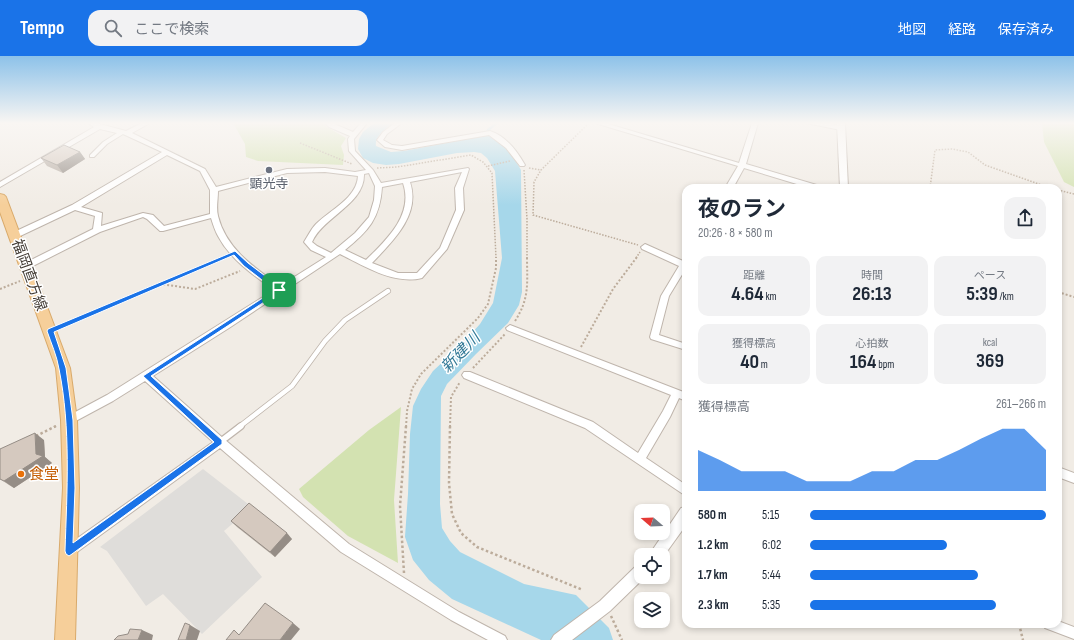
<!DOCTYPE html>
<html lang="ja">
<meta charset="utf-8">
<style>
body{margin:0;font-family:"Sofia Sans Condensed","Noto Sans JP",sans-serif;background:#f2f2f3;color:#1f2937;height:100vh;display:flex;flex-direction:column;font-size:15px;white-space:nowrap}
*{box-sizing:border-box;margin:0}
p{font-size:13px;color:#747a83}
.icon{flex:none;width:22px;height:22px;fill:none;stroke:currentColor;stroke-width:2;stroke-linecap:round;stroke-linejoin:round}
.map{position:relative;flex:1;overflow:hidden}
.drawer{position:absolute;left:682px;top:128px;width:380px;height:444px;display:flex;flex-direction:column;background:#fff;border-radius:12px;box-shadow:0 2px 6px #0003}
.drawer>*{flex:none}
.needle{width:26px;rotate:289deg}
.controls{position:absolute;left:634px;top:448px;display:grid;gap:8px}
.controls a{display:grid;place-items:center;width:36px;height:36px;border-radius:8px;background:#fff;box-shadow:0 2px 6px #0003;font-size:20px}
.pin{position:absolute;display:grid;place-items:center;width:34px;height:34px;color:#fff;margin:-17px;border-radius:8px;box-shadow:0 2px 6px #0006}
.round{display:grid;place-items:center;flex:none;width:42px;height:42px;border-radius:12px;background:#f2f2f3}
.head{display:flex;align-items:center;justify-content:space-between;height:68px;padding:0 16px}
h1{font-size:22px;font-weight:700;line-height:30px}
.metrics{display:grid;grid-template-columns:repeat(3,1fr);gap:6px;height:68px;padding:4px 16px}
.metrics div{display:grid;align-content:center;border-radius:10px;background:#f2f2f3;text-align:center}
.metrics b{font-size:20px;font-weight:700}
.metrics small{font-size:11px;font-weight:400}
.metrics p{font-size:11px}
.chart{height:112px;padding:8px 16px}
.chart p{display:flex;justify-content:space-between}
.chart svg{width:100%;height:72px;margin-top:4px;fill:#1a73e8;opacity:.7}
ul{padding:0 16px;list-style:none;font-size:13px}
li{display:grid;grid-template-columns:64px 48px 1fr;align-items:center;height:30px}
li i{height:10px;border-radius:5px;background:#1a73e8}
header{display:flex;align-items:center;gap:24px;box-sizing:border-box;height:56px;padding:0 20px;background:#1a73e8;color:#fff}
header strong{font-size:19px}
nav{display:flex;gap:22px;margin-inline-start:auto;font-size:14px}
.search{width:280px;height:36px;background:#f2f2f3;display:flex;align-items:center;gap:10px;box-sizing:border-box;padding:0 14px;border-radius:12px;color:#747a83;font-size:15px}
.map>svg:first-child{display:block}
.green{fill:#d3e2b1}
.parking{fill:#dfddda}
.water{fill:#a6d7ea}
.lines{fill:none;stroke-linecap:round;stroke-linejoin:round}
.stream{stroke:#a6d7ea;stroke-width:2.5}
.service-far1-casing{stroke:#bfb5ac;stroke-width:6}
.service-casing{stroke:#bfb5ac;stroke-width:8}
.minor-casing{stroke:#bfb5ac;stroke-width:2}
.tertiary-casing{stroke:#bfb5ac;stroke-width:2}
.primary-casing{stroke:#d9aa6b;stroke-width:2}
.path-far2{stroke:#bcac9b;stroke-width:1.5;stroke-dasharray:1.5 1.5;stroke-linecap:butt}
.path-far1{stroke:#bcac9b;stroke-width:2;stroke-dasharray:2 2;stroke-linecap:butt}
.path{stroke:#bcac9b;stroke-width:2.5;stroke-dasharray:2.5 2.5;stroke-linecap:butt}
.service-far1{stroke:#fff;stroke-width:4.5}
.service{stroke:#fff;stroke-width:5.5}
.minor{fill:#fff;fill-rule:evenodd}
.tertiary{fill:#fff;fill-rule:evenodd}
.primary{fill:#f6cf9a;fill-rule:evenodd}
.wall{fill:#b7ada4}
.shaded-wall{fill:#958d86}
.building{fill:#d5c9bf;stroke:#958d86}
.route{fill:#1a73e8;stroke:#fff;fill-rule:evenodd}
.worship-dot{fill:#6b7280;stroke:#fff;stroke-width:1.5}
.food-dot{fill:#e8710a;stroke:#fff;stroke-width:1.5}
.labels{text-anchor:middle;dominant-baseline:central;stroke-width:3;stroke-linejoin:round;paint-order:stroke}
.far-worship-label{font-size:13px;fill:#5b616d;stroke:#fff}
.street-label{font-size:15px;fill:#433c35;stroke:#fff}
.food-label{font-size:15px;fill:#c56008;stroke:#fff;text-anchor:start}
.water-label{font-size:16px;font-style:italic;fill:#347a97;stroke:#fff}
</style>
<header>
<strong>Tempo</strong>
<div class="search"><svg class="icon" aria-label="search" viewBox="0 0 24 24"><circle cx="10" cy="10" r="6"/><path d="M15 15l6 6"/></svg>ここで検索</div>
<nav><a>地図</a><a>経路</a><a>保存済み</a></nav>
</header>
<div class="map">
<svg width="1074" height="584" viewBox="0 0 1074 584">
<rect width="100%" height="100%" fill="#f1ece5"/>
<g class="green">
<polygon points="233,67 322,67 327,71 346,82 341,90 344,99 343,109 258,105 246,101 245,88"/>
<polygon points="1042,67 1074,67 1074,131 1064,126 1044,86"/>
<polygon points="401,351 394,444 398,507 348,480 303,441 299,433 369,374"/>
</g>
<polygon class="parking" points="203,413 252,451 224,475 262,521 202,578 163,538 146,550 107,495 100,491"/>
<path class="water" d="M374,67H394C387,72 374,80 376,90L391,96L404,95L488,79C502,86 513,100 521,114L522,236L519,249L508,267L476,298L447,328L441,340L440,448L442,472L450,485L460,496L524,528L576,539L609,572L613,584H541L452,543L429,524L413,504L405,481L408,438L410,378L413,350L421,333L433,315L461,289L480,268L493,247L502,202L495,115L487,102L481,97L474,96L457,97L399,108L386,109L373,107L363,102L358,93L359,83L363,76Z"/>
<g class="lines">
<polyline class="stream" points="487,78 488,74 497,67"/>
<defs>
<polyline id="service-far1" points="239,371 292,330 325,285 345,264 388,235"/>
<polyline id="service" points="220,386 241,370"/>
<g id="minor">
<path d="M88,67H96L126,75L142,67H150L132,77L205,113L216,131L287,113L325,112L355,116L366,114L349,95L348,83L350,80L329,71L325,67H332L353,76L361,67H367L354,83L355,95L373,114L381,127L468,112L469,113L463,132L464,154L447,193L422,222C394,229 364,210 340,198L229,272L153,320L224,383L349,488L459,556L505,580L507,584H488L451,564L341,496L220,392L73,499L69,501L65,499L63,495L65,491L213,386L145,325L113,345L72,367L69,368L66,367L64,364L66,361L107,339L274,234C253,219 230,203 218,180C215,175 213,168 211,162L163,175H160L147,163L143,161L100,176L29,212H23L22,210L23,208L93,173L95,160L75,154L18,181H12V177L72,149L162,96L123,78L107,88L94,101H90V99L103,86L117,77L100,73L0,131V126L94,71ZM167,99L200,115L210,134V158L164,170L153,159L143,157L101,170L102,157L81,151ZM325,116L358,120C357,142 330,154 316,168C311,173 308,180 304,186L311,194L326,201L280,230C255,212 226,193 218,160C216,152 218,143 218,135L287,117ZM462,116L455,132L456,154L440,192L417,217H398L372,207C393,185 421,159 410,126ZM369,117L375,130L374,144L369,161L355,177L331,197L317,190L312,186C324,160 365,148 364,118ZM403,127C414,159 386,184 366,204L345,194C368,175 380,163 382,131Z"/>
<path d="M395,67H402L387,78L383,84L392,89L402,90L490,75C506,80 517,95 525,109L524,110H520L506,92L489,79L402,94L385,91L377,84L383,76Z"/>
<polygon points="595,67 605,67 739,107 752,67 758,67 746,108 820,130 822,132 810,132 744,112 733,132 725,132 738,110"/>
<path d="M806,67C817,67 835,66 844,72L841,74Z"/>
<polygon points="645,188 683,205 686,203 686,212 669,240 659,279 686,288 686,294 651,283 650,281 661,240 679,210 642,193 641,191"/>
<polygon points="510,269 686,337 686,345 679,342 670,361 646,402 686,429 686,440 585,372 464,322 462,319 464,316 470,316 593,366 638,397 663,355 671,339 507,274 506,272"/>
<polygon points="1058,411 1074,417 1074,427 1058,421"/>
<polygon points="1058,565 1074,571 1074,583 1045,572 1043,568 1058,568"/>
</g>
<g id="tertiary">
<polygon points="837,67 845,67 848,132 840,132"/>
<polygon points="686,451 686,469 663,501 663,499 649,499 681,452"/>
<polygon points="641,508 641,521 645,521 610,555 572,584 551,584 554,579 600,545 636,510"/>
</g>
<polygon id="primary" points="0,138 4,139 6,141 70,312 77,364 79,432 75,584 55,584 63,432 61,364 56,312 0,156"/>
</defs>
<use href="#service-far1" class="service-far1-casing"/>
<use href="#service" class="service-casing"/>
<use href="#minor" class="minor-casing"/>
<use href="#tertiary" class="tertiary-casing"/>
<use href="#primary" class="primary-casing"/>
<g class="path-far2">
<polyline points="589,67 541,114 534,126 533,159 638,189"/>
<polyline points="300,87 352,108"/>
<polyline points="488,110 510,105"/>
<polyline points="377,112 397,111 471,99 483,106 492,117 496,202"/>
<polyline points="529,112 541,114"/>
<polyline points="524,114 527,163 527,202"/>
<polyline points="930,132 935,94 952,93 968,96 985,109 1050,132"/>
<polyline points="1058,134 1074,138"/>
<polyline points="222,202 226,200"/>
<polyline points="636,202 640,196"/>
</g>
<g class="path-far1">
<polyline points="162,228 225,201"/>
<polyline points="0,233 20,225"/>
<polyline points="1058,236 1074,241"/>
<path d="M515,265C530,242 527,226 527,201"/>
<polyline points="60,271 161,228 195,233 240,215"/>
<polyline points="581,291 613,233 637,201"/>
<polyline points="473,312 505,278"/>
<polyline points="54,371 56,370"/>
<polyline points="406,371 407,355 412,333 421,318 478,262 488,248 496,212 496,201"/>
<polyline points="450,371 451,341 460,326"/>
</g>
<g class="path">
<polyline points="450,370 449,427 452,458 461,477 477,491 583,534"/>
<polyline points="36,380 56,370"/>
<polyline points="404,517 400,450 406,370"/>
<polyline points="611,560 622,584"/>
<polyline points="1019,568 1023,584"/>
</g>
<use href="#service-far1" class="service-far1"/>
<use href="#service" class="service"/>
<use href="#minor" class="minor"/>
<use href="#tertiary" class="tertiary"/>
<use href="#primary" class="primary"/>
</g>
<g class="wall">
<polygon points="80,96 85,103 63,117 47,110 41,102"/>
<polygon points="44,384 45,401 52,407 14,432 9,429 0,423"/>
<polygon points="231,465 292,483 275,501 237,471"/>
</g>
<g class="shaded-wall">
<polygon points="80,96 85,103 63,117 57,109"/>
<polygon points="35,377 44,384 45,401 52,407 14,432 4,425 36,398"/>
<polygon points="287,477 292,483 275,501 270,496"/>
<polygon points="293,567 300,573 291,584 280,584"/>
<polygon points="190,569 200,575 197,584 186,584"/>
<polygon points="142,574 153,579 152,584 138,584"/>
</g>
<g class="building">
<polygon points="64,89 80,96 57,109 41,102"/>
<polygon points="35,377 36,398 43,400 4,425 0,423 0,393"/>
<polygon points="249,447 287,477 270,496 231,465"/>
<polygon points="265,547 293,567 280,584 226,584 234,574 239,579"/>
<polygon points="185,567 190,569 186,584 178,584"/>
<polygon points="130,573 142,574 138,584 114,584 118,580 128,578"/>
</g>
<linearGradient id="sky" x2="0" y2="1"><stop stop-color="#8dc2e9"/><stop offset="0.45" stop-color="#f9f6f3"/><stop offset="1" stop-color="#f9f6f3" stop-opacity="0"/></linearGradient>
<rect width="1074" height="149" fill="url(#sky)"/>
<path class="route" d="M235,195L248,207L281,232V235L151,320L222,384V388L72,498L69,500L66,498L65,495C67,435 71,372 59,313C57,300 51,287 47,275L48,273ZM234,199L244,210L275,234L143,320L214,386L73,487L75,432L73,364L66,312L54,276Z"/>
<circle class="worship-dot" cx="269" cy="114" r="4"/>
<circle class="food-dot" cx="21" cy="418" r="4"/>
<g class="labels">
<g class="far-worship-label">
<text x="269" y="128">顕光寺</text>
</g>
<g class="street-label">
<text transform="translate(29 219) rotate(70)">福岡直方線</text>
</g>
<g class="food-label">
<text x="29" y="418">食堂</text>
</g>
<g class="water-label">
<text transform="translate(461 297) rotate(-46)">新建川</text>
</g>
</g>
</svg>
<div class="controls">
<a><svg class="needle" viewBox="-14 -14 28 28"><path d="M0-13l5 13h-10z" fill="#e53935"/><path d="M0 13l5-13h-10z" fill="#747a83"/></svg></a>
<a><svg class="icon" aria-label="locate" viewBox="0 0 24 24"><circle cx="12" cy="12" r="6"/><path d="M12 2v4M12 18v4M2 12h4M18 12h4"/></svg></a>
<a><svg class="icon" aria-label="layers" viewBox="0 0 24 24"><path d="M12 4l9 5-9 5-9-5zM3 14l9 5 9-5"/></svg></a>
</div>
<div class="pin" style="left:279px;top:234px;background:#1e9e55"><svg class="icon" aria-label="arrive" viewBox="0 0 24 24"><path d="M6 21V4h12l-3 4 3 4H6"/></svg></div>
<section class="drawer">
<div class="head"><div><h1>夜のラン</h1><p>20:26 · 8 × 580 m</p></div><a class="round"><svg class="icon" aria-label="share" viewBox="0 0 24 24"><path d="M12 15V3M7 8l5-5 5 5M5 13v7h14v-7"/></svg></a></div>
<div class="metrics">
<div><p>距離</p><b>4.64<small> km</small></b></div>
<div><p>時間</p><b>26:13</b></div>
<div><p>ペース</p><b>5:39<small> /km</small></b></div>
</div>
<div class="metrics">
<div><p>獲得標高</p><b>40<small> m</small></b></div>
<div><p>心拍数</p><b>164<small> bpm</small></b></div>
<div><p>kcal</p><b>369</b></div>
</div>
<div class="chart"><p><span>獲得標高</span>261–266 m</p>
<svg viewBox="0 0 160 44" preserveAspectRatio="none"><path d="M0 44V19L10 25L20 32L30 32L40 32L50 38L60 38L70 38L80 32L90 32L100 25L110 25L120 19L130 12L140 6L150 6L160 19V44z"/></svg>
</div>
<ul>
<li><b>580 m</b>5:15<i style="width:100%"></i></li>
<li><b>1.2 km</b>6:02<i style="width:58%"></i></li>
<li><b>1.7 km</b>5:44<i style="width:71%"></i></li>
<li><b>2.3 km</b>5:35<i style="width:79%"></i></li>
</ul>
</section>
</div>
